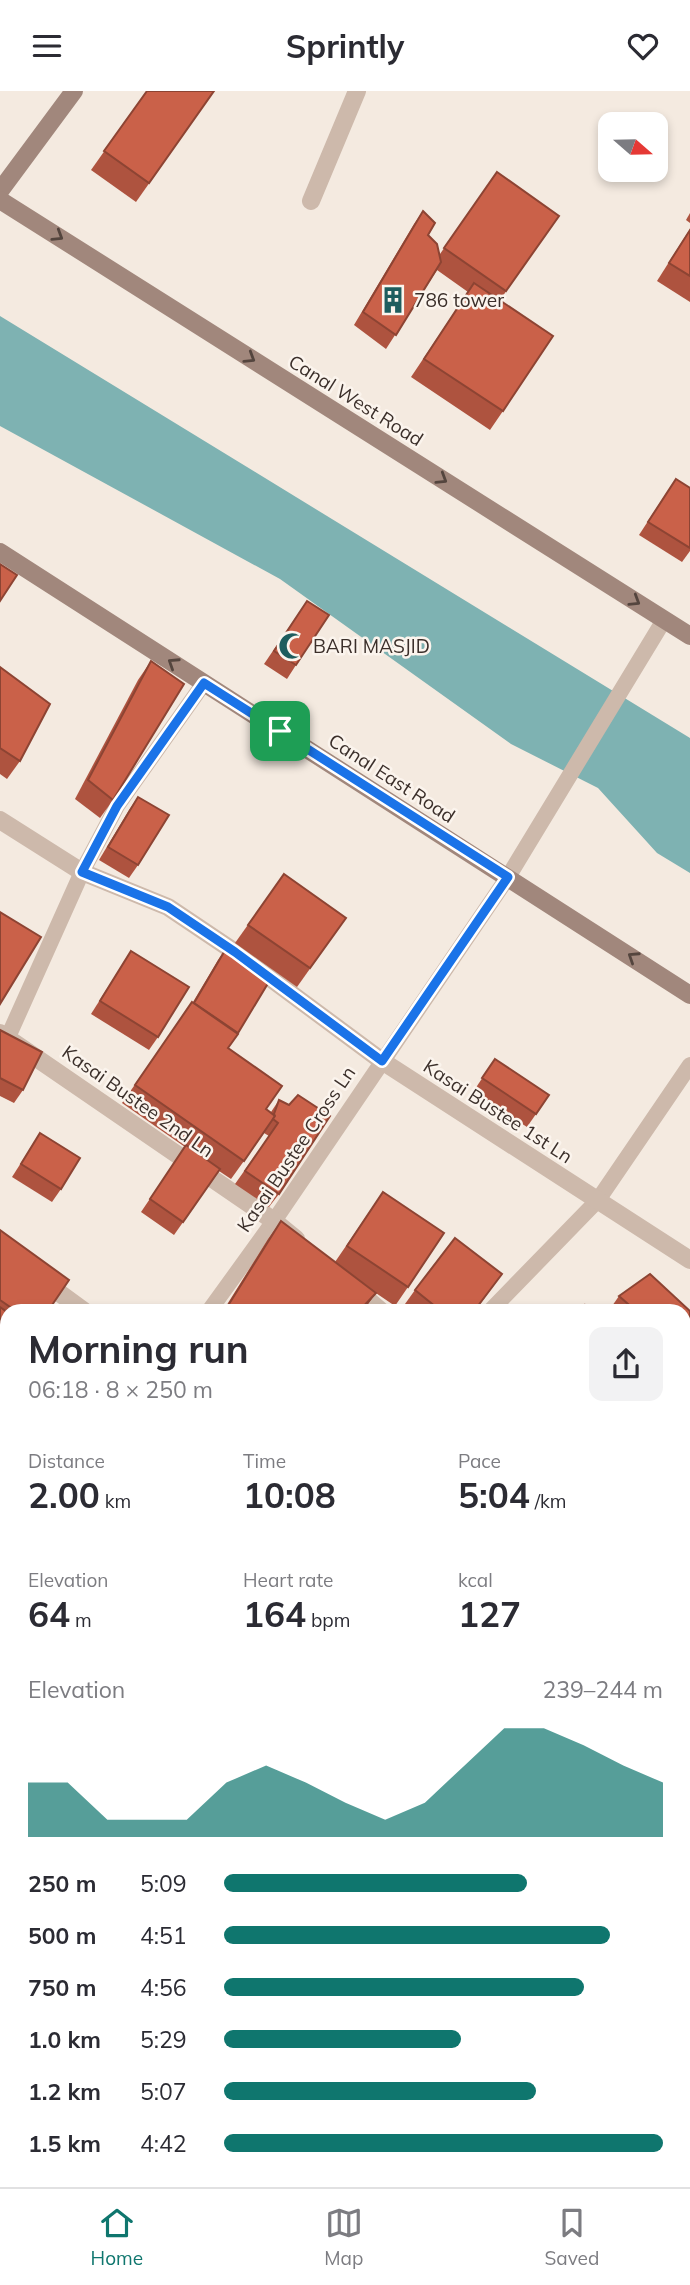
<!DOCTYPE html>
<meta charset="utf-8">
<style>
body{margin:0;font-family:Mulish,sans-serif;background:#f2f2f3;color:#2b2b33;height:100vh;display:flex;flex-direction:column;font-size:26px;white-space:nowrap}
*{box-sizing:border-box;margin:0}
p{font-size:23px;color:#7c7c81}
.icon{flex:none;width:38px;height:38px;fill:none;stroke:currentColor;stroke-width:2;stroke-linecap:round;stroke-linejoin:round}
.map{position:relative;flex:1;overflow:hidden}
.details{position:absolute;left:0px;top:1213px;width:691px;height:884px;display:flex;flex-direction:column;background:#fff;border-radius:21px 21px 0 0;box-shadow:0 4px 10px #0003}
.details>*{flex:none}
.needle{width:46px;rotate:110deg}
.fabs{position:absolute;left:598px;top:21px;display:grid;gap:14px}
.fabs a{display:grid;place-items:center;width:70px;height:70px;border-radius:14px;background:#fff;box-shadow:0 4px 10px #0003;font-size:35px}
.pin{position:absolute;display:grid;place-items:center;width:60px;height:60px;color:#fff;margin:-30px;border-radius:14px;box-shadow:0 4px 10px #0006}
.round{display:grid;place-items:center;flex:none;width:74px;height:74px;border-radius:14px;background:#f2f2f3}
.summary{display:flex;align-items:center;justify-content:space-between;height:119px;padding:0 28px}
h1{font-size:38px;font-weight:700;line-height:52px}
.figures{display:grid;grid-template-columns:repeat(3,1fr);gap:10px;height:119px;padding:7px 28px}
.figures div{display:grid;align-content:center}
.figures b{font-size:35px;font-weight:700}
.figures small{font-size:19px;font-weight:400}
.figures p{font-size:19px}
.chart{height:196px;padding:14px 28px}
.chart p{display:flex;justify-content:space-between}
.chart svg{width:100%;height:126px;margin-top:7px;fill:#0f766e;opacity:.7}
ul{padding:0 28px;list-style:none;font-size:23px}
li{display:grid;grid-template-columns:112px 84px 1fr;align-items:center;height:52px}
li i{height:18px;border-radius:9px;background:#0f766e}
header{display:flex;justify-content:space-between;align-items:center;height:91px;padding:0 28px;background:#fff;font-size:32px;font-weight:700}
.tab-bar{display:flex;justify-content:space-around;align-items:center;height:98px;border-top:2px solid #e1e1e2;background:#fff;font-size:19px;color:#7c7c81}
.tab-bar a{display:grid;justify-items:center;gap:4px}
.tab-bar .active{color:#0f766e}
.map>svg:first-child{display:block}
.water{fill:#7eb2b2}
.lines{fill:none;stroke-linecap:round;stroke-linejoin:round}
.lane{stroke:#cdb9ab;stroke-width:16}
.street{stroke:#cdb9ab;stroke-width:18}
.secondary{stroke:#a1877c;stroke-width:18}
.wall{fill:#ae533f}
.shaded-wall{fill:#8d4433}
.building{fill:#ca6149;stroke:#8d4433;stroke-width:2}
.oneway{stroke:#54453e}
.route-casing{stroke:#fff;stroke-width:14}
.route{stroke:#1a73e8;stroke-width:9}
.labels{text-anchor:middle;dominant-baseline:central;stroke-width:5;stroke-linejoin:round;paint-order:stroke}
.poi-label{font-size:19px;fill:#3b2f2a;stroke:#fbf4ed;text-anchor:start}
.street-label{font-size:19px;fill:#3b2f2a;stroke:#fbf4ed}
</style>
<header><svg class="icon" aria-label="menu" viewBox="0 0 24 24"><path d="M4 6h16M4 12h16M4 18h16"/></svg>Sprintly<svg class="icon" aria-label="heart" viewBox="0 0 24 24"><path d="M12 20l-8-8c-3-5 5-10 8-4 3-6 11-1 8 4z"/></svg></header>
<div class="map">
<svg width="690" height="2096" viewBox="0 0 690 2096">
<rect width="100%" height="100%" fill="#f4eae0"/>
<polygon class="water" points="0,225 690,647 690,782 657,762 598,697 511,653 280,488 0,335"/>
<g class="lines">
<g class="lane">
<polyline points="8,946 82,781 117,715 204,592"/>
<polyline points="209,1220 274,1130 508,786 664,529"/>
<polyline points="490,1220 598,1109 690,974"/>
<polyline points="0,1528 7,1518"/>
<polyline points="684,1812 690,1807"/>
<polyline points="0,1877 7,1869"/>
<polyline points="684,1936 690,1941"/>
<polyline points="0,2002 7,2008"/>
<polyline points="14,2096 20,2090"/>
<polyline points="309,2096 318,2090"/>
</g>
<g class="street">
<polyline points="311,110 357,0"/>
<polyline points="0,729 82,781 168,816 235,861 382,970 690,1169"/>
<polyline points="0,942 274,1130 296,1148"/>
<polyline points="43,1190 84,1220"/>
<polyline points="352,1195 381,1220"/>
<polyline points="684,1412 690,1406"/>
</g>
<g class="secondary">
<polyline points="0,100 74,0"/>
<polyline points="0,109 690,545"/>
<polyline points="0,461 690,904"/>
<polyline points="0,1570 7,1576"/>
<polyline points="628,2090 631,2096"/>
</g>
</g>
<g class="wall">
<polygon points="147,0 214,0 136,111 91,79"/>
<polygon points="497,81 559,125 500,209 503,320 490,339 411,286 468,201 437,179 386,258 354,234 414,133 423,120 428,144 440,163"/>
<polygon points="690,122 690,132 686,129"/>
<polygon points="690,138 690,211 657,190"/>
<polygon points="690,397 690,460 682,471 639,444 667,401"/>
<polygon points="307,510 296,574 287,588 264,573"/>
<polygon points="151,570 113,709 100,727 75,708 138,589"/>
<polygon points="0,576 20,670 7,688 0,683"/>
<polygon points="138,706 138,774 129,787 99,769 129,719"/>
<polygon points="284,783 346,827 297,896 235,852"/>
<polygon points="227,856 228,958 266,1018 271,1021 279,1009 279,1103 269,1116 235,1093 269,1045 264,1042 231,1088 219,1080 174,1144 141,1121 185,1056 122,1012 193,911 218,869"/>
<polygon points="131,860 158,946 149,959 91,923"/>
<polygon points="0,939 23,999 14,1012 0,1005"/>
<polygon points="495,968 536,1023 527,1036 473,1001"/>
<polygon points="40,1042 61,1098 52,1111 12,1086"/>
<polygon points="383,1101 408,1196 395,1215 370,1198 376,1202 363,1220 223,1220 268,1148 281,1130 335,1171"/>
<polygon points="0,1139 48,1220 7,1220 7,1268 0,1279"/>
<polygon points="502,1183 475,1220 414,1220 405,1213 415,1199"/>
<polygon points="619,1205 684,1220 612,1220 610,1218"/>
<polygon points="690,1265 690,1305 684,1300 684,1271"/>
<polygon points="690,1806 690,1846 684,1837 684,1814"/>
<polygon points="347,2090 405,2090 411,2096 328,2096 343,2095"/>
<polygon points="424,2090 449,2090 442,2096 429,2096"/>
<polygon points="479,2090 557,2090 550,2096 483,2096"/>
</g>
<g class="shaded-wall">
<polygon points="376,1202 363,1220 359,1220"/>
<polygon points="7,1726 7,1729 0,1737 0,1733"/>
<polygon points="444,2090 449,2090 442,2096 440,2096"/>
<polygon points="552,2090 557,2090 550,2096 545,2096"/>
</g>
<g class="building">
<polygon points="147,0 214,0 149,92 104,60"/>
<polygon points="497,81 559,125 506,200 444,157"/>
<polygon points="423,120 435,132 428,144 437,153 441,171 396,244 363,221"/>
<polygon points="690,139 690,185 669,172"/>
<polygon points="474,192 553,245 503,320 424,268"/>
<polygon points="676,388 690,397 690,457 648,431"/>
<polygon points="0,473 17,484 0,510"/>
<polygon points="307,510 329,524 296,574 274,560"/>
<polygon points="151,570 184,593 113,709 88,689"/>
<polygon points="0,576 50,613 20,670 0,657"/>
<polygon points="138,706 169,724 138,774 108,756"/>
<polygon points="284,783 346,827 310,877 248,834"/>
<polygon points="0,821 41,846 0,913"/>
<polygon points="227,856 273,884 238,942 194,912"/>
<polygon points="131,860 189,896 158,946 100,910"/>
<polygon points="192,911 238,943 228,957 282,995 266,1018 275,1025 244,1070 135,994"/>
<polygon points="0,939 42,961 23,999 0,987"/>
<polygon points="495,968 549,1004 536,1023 482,987"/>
<polygon points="298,1004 330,1025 279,1103 245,1080 278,1032 273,1028 275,1025 274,1023 279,1009 289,1014"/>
<polygon points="40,1042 80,1067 61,1098 21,1073"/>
<polygon points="186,1054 220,1078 183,1131 150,1108"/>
<polygon points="383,1101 444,1142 408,1196 347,1155"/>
<polygon points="281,1130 376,1202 359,1220 237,1220 229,1213"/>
<polygon points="0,1139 69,1189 48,1220 16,1220 0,1209"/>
<polygon points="455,1147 502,1183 474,1220 441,1220 415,1199"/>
<polygon points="650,1183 690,1220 690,1245 684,1253 684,1220 636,1220 619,1205"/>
<polygon points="585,1214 592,1220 581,1220"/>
<polygon points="0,1216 7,1221 7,1268 0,1279"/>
<polygon points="690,1265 690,1274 685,1269"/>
<polygon points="0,1327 7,1332 7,1358 0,1368"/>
<polygon points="0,1706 7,1713 7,1726 0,1733"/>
<polygon points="684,1731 690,1736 690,1738 684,1744"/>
<polygon points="197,2090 261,2090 267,2096 191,2096"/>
<polygon points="336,2090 339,2090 344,2096 328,2096"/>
<polygon points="350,2090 405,2090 411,2096 355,2096"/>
<polygon points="504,2090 552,2090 545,2096 508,2096"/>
</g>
<defs><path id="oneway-chevron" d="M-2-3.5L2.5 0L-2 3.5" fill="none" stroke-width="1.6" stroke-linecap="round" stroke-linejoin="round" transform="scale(1.75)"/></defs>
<g class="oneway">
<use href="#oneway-chevron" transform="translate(58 145) rotate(32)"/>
<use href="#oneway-chevron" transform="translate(250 267) rotate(32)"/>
<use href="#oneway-chevron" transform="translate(442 388) rotate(32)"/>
<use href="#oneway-chevron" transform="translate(635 510) rotate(32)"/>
<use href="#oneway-chevron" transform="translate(173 572) rotate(-147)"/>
<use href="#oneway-chevron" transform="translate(633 866) rotate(-147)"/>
</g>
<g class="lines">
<defs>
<polygon id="route" points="204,592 508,786 382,970 235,861 168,816 82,781 117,715"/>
</defs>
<use href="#route" class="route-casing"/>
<use href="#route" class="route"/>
</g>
<defs>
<symbol id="building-bare" viewBox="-9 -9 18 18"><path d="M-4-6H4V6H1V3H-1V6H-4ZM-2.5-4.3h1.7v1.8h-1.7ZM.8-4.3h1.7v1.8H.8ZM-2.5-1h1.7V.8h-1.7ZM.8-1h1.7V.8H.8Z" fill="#1e5d5e" stroke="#fbf4ed" stroke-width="2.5" paint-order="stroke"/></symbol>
<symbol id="mosque-bare" viewBox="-9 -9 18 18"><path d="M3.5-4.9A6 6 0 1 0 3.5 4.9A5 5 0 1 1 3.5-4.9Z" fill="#1e5d5e" stroke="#fbf4ed" stroke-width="2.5" paint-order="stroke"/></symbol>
</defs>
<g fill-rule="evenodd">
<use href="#building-bare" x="374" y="190" width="38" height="38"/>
<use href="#mosque-bare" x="273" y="536" width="38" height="38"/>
</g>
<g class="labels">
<g class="poi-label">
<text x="414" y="209">786 tower</text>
<text x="313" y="555">BARI MASJID</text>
</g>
<g class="street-label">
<text transform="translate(356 309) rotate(32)">Canal West Road</text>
<text transform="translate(392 687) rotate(33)">Canal East Road</text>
<text transform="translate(138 1010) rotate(35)">Kasai Bustee 2nd Ln</text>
<text transform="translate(498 1020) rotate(33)">Kasai Bustee 1st Ln</text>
<text transform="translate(296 1058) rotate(-56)">Kasai Bustee Cross Ln</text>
</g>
</g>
</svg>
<div class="fabs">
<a><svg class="needle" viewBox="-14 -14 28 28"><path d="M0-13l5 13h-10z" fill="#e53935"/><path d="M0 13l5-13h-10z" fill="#7c7c81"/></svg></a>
</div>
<div class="pin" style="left:280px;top:640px;background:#1e9e55"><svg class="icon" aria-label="arrive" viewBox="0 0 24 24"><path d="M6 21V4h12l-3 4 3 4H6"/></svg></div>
<section class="details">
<div class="summary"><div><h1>Morning run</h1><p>06:18 · 8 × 250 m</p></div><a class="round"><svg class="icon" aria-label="share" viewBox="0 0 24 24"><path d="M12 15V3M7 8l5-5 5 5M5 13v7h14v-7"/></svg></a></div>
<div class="figures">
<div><p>Distance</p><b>2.00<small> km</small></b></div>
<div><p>Time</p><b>10:08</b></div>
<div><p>Pace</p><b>5:04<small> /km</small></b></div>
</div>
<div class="figures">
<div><p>Elevation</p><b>64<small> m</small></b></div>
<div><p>Heart rate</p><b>164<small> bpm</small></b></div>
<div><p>kcal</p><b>127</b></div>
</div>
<div class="chart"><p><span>Elevation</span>239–244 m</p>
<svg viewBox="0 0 160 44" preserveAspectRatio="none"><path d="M0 44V25L10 25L20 38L30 38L40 38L50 25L60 19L70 25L80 32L90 38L100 32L110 19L120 6L130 6L140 12L150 19L160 25V44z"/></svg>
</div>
<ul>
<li><b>250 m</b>5:09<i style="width:69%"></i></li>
<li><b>500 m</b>4:51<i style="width:88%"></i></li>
<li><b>750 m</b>4:56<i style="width:82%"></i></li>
<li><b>1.0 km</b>5:29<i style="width:54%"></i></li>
<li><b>1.2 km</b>5:07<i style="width:71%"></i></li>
<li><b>1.5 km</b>4:42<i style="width:100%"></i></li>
</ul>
</section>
</div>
<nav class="tab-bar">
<a class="active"><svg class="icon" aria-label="home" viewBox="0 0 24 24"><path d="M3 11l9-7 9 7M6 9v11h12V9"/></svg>Home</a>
<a><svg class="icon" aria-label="map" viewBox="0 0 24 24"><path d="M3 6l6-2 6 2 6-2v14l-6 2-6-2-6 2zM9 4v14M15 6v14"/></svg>Map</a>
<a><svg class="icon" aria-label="saved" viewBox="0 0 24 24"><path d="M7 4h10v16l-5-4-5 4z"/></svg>Saved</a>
</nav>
